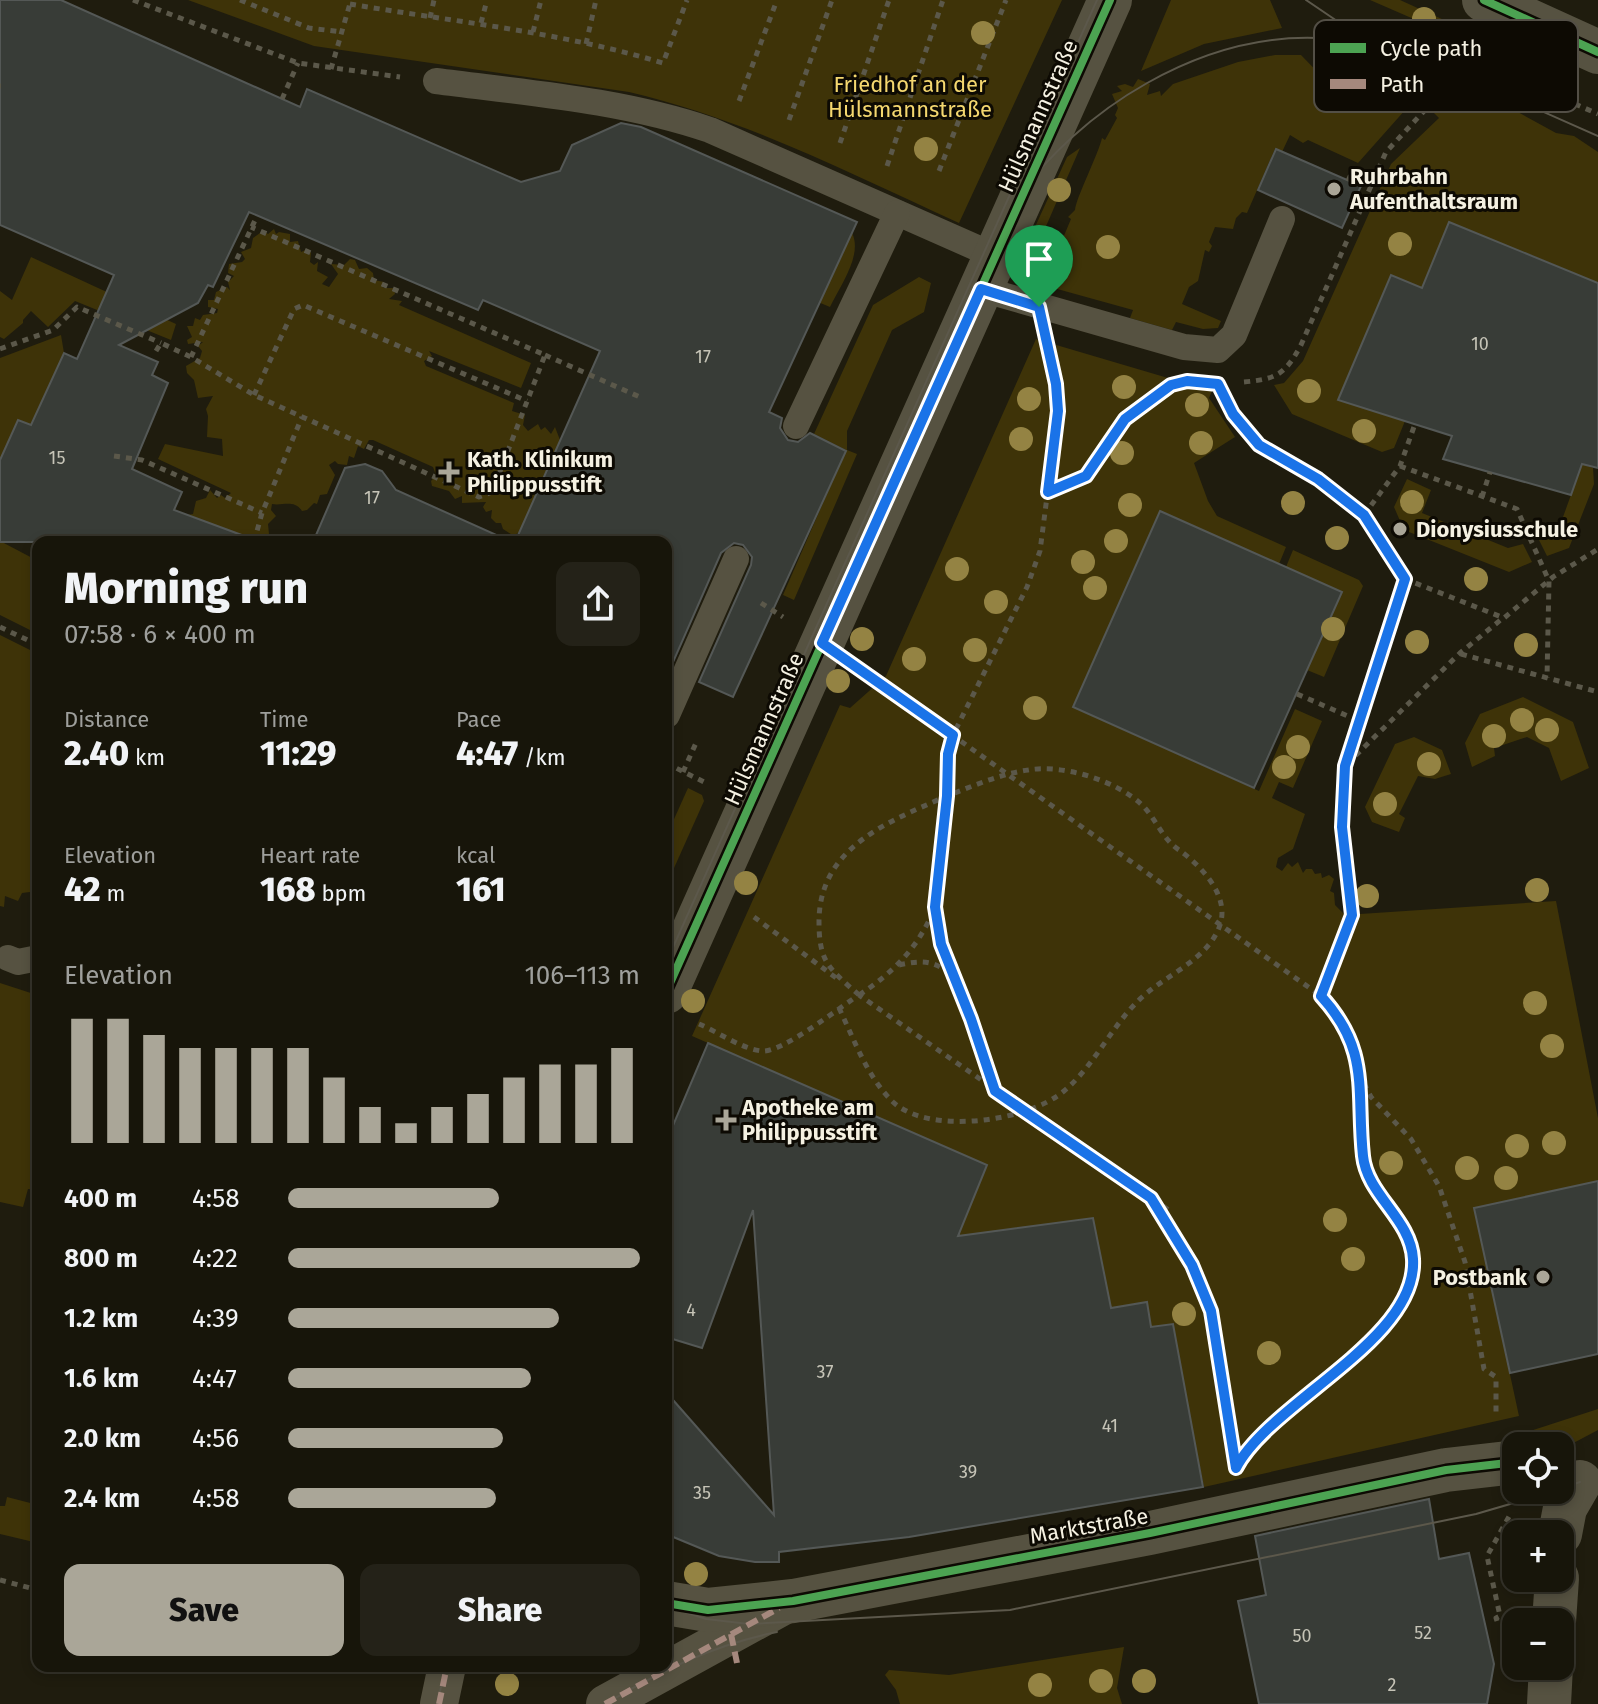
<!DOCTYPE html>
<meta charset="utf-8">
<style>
body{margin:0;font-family:"Fira Sans",sans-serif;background:#242218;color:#f1f3f6;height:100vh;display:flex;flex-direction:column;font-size:30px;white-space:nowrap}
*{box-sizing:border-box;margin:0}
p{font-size:26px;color:#9e9f9c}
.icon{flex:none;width:44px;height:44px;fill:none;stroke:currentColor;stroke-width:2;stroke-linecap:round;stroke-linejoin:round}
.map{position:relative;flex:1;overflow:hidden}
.side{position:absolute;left:32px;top:536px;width:640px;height:1136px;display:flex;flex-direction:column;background:#17150a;border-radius:16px;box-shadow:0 4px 12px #0003,0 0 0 2px #36342b}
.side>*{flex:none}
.fabs{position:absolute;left:1502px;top:1432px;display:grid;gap:16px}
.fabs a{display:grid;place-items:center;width:72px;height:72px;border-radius:16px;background:#17150a;box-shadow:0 4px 12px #0003,0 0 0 2px #36342b;font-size:40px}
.pin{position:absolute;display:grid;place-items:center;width:68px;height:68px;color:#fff;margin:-82px -34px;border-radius:50% 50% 50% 0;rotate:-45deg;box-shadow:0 0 8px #0007}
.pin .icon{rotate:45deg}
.round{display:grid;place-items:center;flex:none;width:84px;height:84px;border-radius:16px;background:#242218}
.headline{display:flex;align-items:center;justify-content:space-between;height:136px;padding:0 32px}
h1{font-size:44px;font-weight:800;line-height:60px}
.metrics{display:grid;grid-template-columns:repeat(3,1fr);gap:12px;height:136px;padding:8px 32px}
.metrics div{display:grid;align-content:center}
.metrics b{font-size:34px;font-weight:800}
.metrics small{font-size:22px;font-weight:400}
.metrics p{font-size:22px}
.chart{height:224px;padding:16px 32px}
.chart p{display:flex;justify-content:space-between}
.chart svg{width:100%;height:144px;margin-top:8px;stroke:#aaa698;stroke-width:6}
.action{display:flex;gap:16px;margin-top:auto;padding:16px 32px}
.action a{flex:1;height:92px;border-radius:16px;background:#aaa698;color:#111;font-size:32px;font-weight:800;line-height:92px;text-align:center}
.action a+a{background:#242218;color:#f1f3f6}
ul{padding:0 32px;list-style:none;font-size:26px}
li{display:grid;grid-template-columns:128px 96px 1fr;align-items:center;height:60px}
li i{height:20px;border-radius:10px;background:#aaa698}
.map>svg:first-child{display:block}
.green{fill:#3e3308}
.building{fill:#383c37;stroke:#545856;stroke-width:2}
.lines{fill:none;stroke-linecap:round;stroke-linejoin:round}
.path{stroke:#5b584a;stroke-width:5;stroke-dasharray:6 6;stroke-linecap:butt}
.service{stroke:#565241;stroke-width:26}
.pedestrian{stroke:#565241;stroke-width:38}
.minor{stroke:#565241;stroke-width:44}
.tram{stroke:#5c584b;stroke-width:2}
.quiet{stroke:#a5887d;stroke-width:6;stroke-dasharray:12 6;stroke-linecap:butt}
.cycleway-casing{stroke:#0d0a03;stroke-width:13}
.cycleway{stroke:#4ca352;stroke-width:8}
.tree{fill:#948343}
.route-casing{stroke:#fff;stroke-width:16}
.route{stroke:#1a73e8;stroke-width:10}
.poi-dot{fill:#aaa698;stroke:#0d0a03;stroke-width:3}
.labels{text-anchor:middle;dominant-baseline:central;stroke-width:6;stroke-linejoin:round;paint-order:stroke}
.number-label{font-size:18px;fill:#c6c4b7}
.park-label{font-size:22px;fill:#f4d76f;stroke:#0d0a03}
.street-label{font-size:22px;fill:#f5f1e2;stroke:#0d0a03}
.poi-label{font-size:22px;font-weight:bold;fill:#f5f1e2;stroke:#0d0a03;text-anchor:start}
.key{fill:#0d0a03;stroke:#534f46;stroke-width:2}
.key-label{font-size:22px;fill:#f5f1e2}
</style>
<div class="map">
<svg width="1598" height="1704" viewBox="0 0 1598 1704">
<rect width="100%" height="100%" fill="#1f1c0e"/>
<g class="green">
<path d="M188,0H1062L959,223C851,174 745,119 629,92L314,46Z"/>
<polygon points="1171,0 1270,0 1282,28 1204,44 1141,71"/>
<polygon points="1370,0 1400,0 1541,64 1538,73"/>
<path d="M1275,55H1301L1332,87H1347L1360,77L1381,78L1391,88V101L1406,109L1358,163L1308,140L1303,143L1290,135L1282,152L1275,149L1247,213L1242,212L1236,218L1233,229L1215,227L1209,242L1212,246L1209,252L1205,250L1198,281L1189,287L1182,304L1221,321L1218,328L1203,329L1176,322L1172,330L1130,318L1133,310L1050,287L1055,257L1071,219L1068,217L1075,210C1076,198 1098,155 1102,138L1105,140L1117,118L1115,115L1118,108L1112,94L1122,91L1117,86L1125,84L1133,87L1138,79L1150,84L1147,95L1160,91L1161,96L1173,84L1238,62Z"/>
<polygon points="1461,87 1472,91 1468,111 1490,106 1499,111 1516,111 1556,133 1574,136 1598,152 1598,283 1524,252 1505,249 1506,245 1449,222 1422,288 1391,275 1338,400 1405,421 1394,448 1382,452 1292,414 1274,385 1284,383 1303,361 1391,164 1439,118 1433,112 1435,108 1442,107 1448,96"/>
<polygon points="1080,148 1037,247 1029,278 1017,273 1019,262 1067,157"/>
<path d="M274,229L276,234L279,232L290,234V242L298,241L301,252L308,249L311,253L310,262L314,265L318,262L317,271L328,277L322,284L329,287L338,274L331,264L344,265L350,259L355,260L359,269L367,268L373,273L374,280L384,282L383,288H394L395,294L389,299L402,301L399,305L531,363L521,388L429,351L432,356L424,361L426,366L514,403L512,411L525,415L523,425L528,431L538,424L541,430L545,427L551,434L555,427L560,440L533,502L565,517L524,528L514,536L503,529L501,523H496L491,518L492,510L486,512L483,507L486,502L462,503V496L455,499L449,491L432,486L431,481L436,475L433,467L373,440H369L364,449L358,446L354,458L349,456L347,465L338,464L335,461L329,465L335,475L327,494L320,495L317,504L314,503L307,510L302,511C294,499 283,506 272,504L271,510L276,516L268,524L269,534L265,535V542H183L186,515L193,514L196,501L206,498L210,490L217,498L221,495L225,498L231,493L158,459L165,444L223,456L222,439L207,437L208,416L206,409L213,396L198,398L194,380L187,373L186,366L200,358L202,351L198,346L203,342L188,344L187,340L192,337L187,326H193L195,318L200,320L203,315L217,313L218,309L208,307V300H214L216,292L227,287L230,290L228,282L234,276L228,273L229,264L242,262L245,259L241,252L251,248L253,238L263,231L268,234Z"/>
<path d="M852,233C863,255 840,286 830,307L818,302L820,251L840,260Z"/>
<polygon points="31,257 176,324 171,340 75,301 48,327 31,311 23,320 23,323 4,339 0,337 0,291 12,300"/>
<polygon points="919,277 931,283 924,312 892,330 847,431 847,450 857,454 794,600 783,595 846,450 814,434 873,305"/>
<polygon points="61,335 64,353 31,425 18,420 0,460 0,358"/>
<polygon points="1036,339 1212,391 1209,398 1235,437 1194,463 1208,501 1217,516 1286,547 1279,564 1160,511 1073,707 1259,791 1295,709 1322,721 1293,788 1279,782 1272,798 1305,814 1293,849 1278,858 1276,867 1282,871 1288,863 1292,867 1298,862 1303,873 1306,869 1312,869 1315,874 1321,873 1322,878 1329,875 1334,879 1330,891 1334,893 1335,905 1345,915 1556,901 1598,1118 1598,1181 1474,1208 1519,1416 1204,1487 1171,1325 1151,1327 1146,1304 1111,1311 1093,1219 958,1237 987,1165 692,1036 840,705 850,708 886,676"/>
<polygon points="1582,464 1593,468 1594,484 1569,548 1547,556 1539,540 1558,531"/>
<polygon points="1407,479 1431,490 1422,513 1508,548 1523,544 1532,562 1509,572 1404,530 1394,507"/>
<polygon points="0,541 38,561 38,634 0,615"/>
<polygon points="1293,550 1359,580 1363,586 1324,677 1307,670 1342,593 1286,567"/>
<polygon points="0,635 38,654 38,891 22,893 18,901 5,896 4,907 0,906"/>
<polygon points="1523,697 1573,722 1589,768 1561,781 1549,748 1527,737 1494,748 1495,756 1472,767 1465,743 1480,714"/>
<polygon points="1414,737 1442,750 1451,774 1435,779 1418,776 1399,814 1405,818 1399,832 1372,822 1365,807 1395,744"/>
<polygon points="688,788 702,795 704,801 666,886 666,837"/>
<polygon points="0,983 37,995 34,1005 38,1006 38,1190 28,1189 23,1207 0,1202"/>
<polygon points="1598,1409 1598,1430 1564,1448 1514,1447 1524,1433"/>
<polygon points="7,1497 38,1505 38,1543 0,1534 0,1506 5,1506"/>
<polygon points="1124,1647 1117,1688 1122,1704 900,1704 896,1690 885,1675 889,1670 949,1675"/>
</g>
<g class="building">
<polygon points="0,0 61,0 300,107 307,89 521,182 560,171 572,145 621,123 641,127 857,222 769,412 782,418 780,428 788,440 798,442 810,433 846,451 733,697 699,682 751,565 752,557 743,545 734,543 721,553 670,669 666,667 666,542 515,542 600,351 483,300 478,310 249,212 213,287 208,285 198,303 119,345 158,362 152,375 168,383 132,469 182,492 174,510 247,537 246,542 0,542 0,460 18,420 31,425 64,353 77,359 114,275 0,225"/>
<polygon points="1276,149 1361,186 1342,228 1258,190"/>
<polygon points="1449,222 1598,283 1598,468 1582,464 1571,495 1443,459 1452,436 1338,400 1391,275 1422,288"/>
<polygon points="365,464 382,471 396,490 512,542 313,542 345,468"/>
<polygon points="1160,511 1342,592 1254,788 1073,707"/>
<polygon points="708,1043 987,1165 958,1236 1093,1218 1111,1308 1147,1302 1151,1327 1173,1324 1203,1487 909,1537 779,1552 779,1562 755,1562 719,1556 666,1534 666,1392 774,1515 753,1210 702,1348 666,1337 666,1142"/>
<polygon points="1598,1181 1598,1354 1510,1373 1474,1208"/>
<polygon points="1429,1499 1439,1559 1469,1553 1494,1664 1487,1704 1259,1704 1238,1601 1266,1595 1255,1536"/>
</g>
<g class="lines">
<g class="path">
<polyline points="133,0 298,63 400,77"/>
<polyline points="240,0 309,28 342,32"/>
<path d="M350,4C455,22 561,32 663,63L687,0"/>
<polyline points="430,18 434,0"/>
<polyline points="481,23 487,0"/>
<polyline points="533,32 541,0"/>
<polyline points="586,44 596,0"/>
<polyline points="331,69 351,0"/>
<polyline points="0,86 1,86"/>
<polyline points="282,99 298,63"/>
<polyline points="739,101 777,0"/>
<polyline points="789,120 832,0"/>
<polyline points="840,143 889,0"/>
<polyline points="887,166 943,0"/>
<polyline points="939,171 1006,0"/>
<polyline points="1348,181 1352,172 1372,181"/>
<polyline points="0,349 53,330 77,307 161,343"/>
<polyline points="156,351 161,343 191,357 254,395 479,497 492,492 545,355 251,227"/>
<polyline points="545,355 642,398"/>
<polyline points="191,357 257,216"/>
<path d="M1244,382C1276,379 1285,375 1301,345L1386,152L1425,110L1482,63L1598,114"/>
<polyline points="1221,389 1246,433 1259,445 1318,479 1364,515 1405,579"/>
<polyline points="254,395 294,309 303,305 527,401"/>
<polyline points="114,456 142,460 262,513"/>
<polyline points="1400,466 1517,509 1549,581 1547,678"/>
<polyline points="1048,492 1089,473 1110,436 1125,419 1170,385"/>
<polyline points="1482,497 1490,472"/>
<polyline points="1364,515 1400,466 1415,424"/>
<polyline points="254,542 262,513 302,417"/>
<polyline points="761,603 783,617"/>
<polyline points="0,627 38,645"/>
<polyline points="1461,654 1598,692"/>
<polyline points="863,672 1321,996 1342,1022 1351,1039 1361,1078 1371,1097 1411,1139 1439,1186 1465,1262 1484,1369 1496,1377 1496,1415"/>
<polyline points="1297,694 1357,720"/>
<polyline points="666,763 708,784"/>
<polyline points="1347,764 1460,653 1503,618"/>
<polyline points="683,772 696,743"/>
<polyline points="754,917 839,980"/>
<path d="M899,965C922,960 933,960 952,975"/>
<path d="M859,995C849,986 836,976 828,964C820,952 819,936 819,922C819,847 888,822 947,796L948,754L953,735L1027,587L1040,551L1058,411L1048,349"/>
<path d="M859,995C894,972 919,947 935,907"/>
<polyline points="1321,996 1352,915 1342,827 1345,766 1405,579 1504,618 1553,577 1598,549"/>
<path d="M839,1008C854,1039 867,1077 893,1102C930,1136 1029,1121 1064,1091C1094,1066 1110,1029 1137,1002C1162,976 1208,961 1220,925C1230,895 1200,865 1179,850C1162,839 1156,818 1141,804C1115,780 1062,764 1028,770C1000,774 973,786 947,796L935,907L941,944L971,1019L995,1091"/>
<path d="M699,1024C718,1032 742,1049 762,1051C782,1053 840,1007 859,995L1170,1211"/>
<polyline points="1154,1202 1192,1265 1211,1311 1236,1464"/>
<path d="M1238,1464C1272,1399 1414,1344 1413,1261C1413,1226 1380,1201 1367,1170C1359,1153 1361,1100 1361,1079"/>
<polyline points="0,1580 38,1590"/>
<polyline points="1497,1621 1496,1618 1500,1616 1487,1556 1511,1513"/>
</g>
<g class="service">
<path d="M436,81C529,93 622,100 710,130L995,256"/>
<polyline points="981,289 1184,347 1218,350 1234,335 1282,219"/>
<polyline points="796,426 897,213"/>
<polyline points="667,715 736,559"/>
<polyline points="8,958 18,962 38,958"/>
</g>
<g class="pedestrian">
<polyline points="439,1704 447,1666"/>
<polyline points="605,1704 787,1604"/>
</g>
<g class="minor">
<polyline points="1484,0 1598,52"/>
<polyline points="666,992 1110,0"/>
<polyline points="1560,1534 1565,1508 1580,1482"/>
<polyline points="666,1603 708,1610 793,1601 1150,1533 1446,1470 1516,1462"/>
<polyline points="1554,1622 1557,1578"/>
<polyline points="1549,1704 1551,1666"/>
</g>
<g class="tram">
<polyline points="1306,0 1340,23 1378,40"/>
<polyline points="1415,55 1598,136"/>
<path d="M1014,202C1081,108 1200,34 1317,38C1354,40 1391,50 1426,60"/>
<polyline points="666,963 1097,0"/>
<polyline points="1560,1489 1580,1482"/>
<polyline points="666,1606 706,1619 749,1624 1010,1610 1476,1514 1558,1490"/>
<polyline points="437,1704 446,1666"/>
<path d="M605,1704C661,1671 713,1645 777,1632"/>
</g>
<g class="quiet">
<polyline points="731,1634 737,1663"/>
<polyline points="439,1704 447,1666"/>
<polyline points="605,1704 779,1608"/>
</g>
<defs>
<g id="cycleway">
<polyline points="1484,0 1598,52"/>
<polyline points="666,992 1110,0"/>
<polyline points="666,1603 708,1610 793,1601 1150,1533 1446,1470 1516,1462"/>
</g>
</defs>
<use href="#cycleway" class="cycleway-casing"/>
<use href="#cycleway" class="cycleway"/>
</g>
<g class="tree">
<circle cx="1424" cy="19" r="12"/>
<circle cx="983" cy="33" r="12"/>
<circle cx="926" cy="149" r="12"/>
<circle cx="1059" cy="190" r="12"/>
<circle cx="1400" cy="244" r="12"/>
<circle cx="1108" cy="247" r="12"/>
<circle cx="1030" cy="250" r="12"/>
<circle cx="1124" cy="387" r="12"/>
<circle cx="1309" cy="391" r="12"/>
<circle cx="1029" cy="399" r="12"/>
<circle cx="1197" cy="405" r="12"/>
<circle cx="1364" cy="431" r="12"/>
<circle cx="1021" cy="439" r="12"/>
<circle cx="1201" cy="443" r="12"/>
<circle cx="1122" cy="453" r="12"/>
<circle cx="1412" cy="502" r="12"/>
<circle cx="1293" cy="503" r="12"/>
<circle cx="1130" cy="505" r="12"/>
<circle cx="1337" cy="538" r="12"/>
<circle cx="1116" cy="541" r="12"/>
<circle cx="1083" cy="562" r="12"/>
<circle cx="957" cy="569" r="12"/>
<circle cx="1476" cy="579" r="12"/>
<circle cx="1095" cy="588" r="12"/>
<circle cx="996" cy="602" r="12"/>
<circle cx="1333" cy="629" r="12"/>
<circle cx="862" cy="639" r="12"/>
<circle cx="1417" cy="642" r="12"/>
<circle cx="1526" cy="645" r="12"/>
<circle cx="975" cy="650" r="12"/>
<circle cx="914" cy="659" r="12"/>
<circle cx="838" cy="681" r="12"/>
<circle cx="1035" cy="708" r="12"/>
<circle cx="1522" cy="720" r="12"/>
<circle cx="1547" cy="730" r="12"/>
<circle cx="1494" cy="736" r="12"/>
<circle cx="1298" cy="747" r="12"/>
<circle cx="1429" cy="764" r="12"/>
<circle cx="1284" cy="767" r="12"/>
<circle cx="1385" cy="804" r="12"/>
<circle cx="746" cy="883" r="12"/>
<circle cx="1537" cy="890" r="12"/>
<circle cx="1367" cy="896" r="12"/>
<circle cx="693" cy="1001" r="12"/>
<circle cx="1535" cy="1003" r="12"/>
<circle cx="1552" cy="1046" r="12"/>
<circle cx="1554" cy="1143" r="12"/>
<circle cx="1517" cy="1146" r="12"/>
<circle cx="1391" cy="1163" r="12"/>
<circle cx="1467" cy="1168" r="12"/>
<circle cx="1506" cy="1178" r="12"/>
<circle cx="1335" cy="1220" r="12"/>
<circle cx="1353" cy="1259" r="12"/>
<circle cx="1184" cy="1314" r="12"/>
<circle cx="1269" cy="1353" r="12"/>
<circle cx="696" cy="1574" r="12"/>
<circle cx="1101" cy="1681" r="12"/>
<circle cx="1144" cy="1681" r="12"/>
<circle cx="507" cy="1684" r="12"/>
<circle cx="1040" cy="1685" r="12"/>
</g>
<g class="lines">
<defs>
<path id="route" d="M981,289L1039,307L1056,384L1058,411L1048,492L1086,476L1125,419L1171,385L1187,381L1218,384L1233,414L1259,445L1318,479L1364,515L1405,579L1345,766L1342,827L1352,915L1321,996C1371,1051 1356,1090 1363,1156C1367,1195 1411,1219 1413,1259C1418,1340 1270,1402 1236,1468L1211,1311L1192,1265L1151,1198L995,1091L971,1019L941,944L935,907L947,796L948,754L953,735L822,643Z"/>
</defs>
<use href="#route" class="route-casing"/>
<use href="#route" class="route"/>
</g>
<g class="poi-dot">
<circle cx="1334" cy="189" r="8"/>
<path d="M445 460h8v8h8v8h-8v8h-8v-8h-8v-8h8z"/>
<circle cx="1400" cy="529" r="8"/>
<path d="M722 1108h8v8h8v8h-8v8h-8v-8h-8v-8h8z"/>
<circle cx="1543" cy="1277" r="8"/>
</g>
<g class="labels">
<g class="number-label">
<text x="1480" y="344">10</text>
<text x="703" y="357">17</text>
<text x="57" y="458">15</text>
<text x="372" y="498">17</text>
<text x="691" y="1310">4</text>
<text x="825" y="1372">37</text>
<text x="1110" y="1426">41</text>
<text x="968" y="1472">39</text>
<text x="702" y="1493">35</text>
<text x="1423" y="1633">52</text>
<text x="1302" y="1636">50</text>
<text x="1392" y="1685">2</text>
</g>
<g class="park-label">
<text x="910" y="84">Friedhof an der<tspan x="910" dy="25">Hülsmannstraße</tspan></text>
</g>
<g class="street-label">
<text transform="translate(1038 116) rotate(-66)">Hülsmannstraße</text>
<text transform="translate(764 729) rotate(-66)">Hülsmannstraße</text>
<text transform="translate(1089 1526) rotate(-10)">Marktstraße</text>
</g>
<g class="poi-label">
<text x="1350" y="176">Ruhrbahn<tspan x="1350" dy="25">Aufenthaltsraum</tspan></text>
<text x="467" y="459">Kath. Klinikum<tspan x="467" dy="25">Philippusstift</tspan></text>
<text x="1416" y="529">Dionysiusschule</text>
<text x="742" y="1107">Apotheke am<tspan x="742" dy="25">Philippusstift</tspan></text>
<text x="1527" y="1277" text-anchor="end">Postbank</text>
</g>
</g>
<rect x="1314" y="20" width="264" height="92" rx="12" class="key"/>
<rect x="1330" y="43" width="36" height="10" fill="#4ca352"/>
<rect x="1330" y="79" width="36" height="10" fill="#a5887d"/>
<g class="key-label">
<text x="1380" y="56">Cycle path</text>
<text x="1380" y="92">Path</text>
</g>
</svg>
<div class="fabs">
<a><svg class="icon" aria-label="locate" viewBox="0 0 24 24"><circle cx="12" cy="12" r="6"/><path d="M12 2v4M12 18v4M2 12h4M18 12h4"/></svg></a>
<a>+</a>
<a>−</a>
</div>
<div class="pin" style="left:1039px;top:307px;background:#1e9e55"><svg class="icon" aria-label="arrive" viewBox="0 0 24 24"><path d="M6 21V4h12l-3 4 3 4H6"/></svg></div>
<section class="side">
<div class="headline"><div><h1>Morning run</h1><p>07:58 · 6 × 400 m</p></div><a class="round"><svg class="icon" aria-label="share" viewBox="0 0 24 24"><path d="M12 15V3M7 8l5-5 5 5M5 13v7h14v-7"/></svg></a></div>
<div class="metrics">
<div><p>Distance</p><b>2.40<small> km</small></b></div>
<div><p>Time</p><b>11:29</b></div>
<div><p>Pace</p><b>4:47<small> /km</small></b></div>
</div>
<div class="metrics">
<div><p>Elevation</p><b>42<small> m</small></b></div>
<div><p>Heart rate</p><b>168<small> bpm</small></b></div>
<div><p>kcal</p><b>161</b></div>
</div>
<div class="chart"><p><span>Elevation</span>106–113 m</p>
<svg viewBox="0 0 160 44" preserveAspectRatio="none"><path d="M5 44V6M15 44V6M25 44V11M35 44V15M45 44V15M55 44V15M65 44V15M75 44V24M85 44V33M95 44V38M105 44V33M115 44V29M125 44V24M135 44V20M145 44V20M155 44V15"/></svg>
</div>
<ul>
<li><b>400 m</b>4:58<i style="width:60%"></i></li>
<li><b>800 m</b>4:22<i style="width:100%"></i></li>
<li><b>1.2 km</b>4:39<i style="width:77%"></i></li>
<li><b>1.6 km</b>4:47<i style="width:69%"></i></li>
<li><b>2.0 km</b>4:56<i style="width:61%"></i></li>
<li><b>2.4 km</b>4:58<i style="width:59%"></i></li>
</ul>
<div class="action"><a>Save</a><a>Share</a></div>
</section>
</div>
